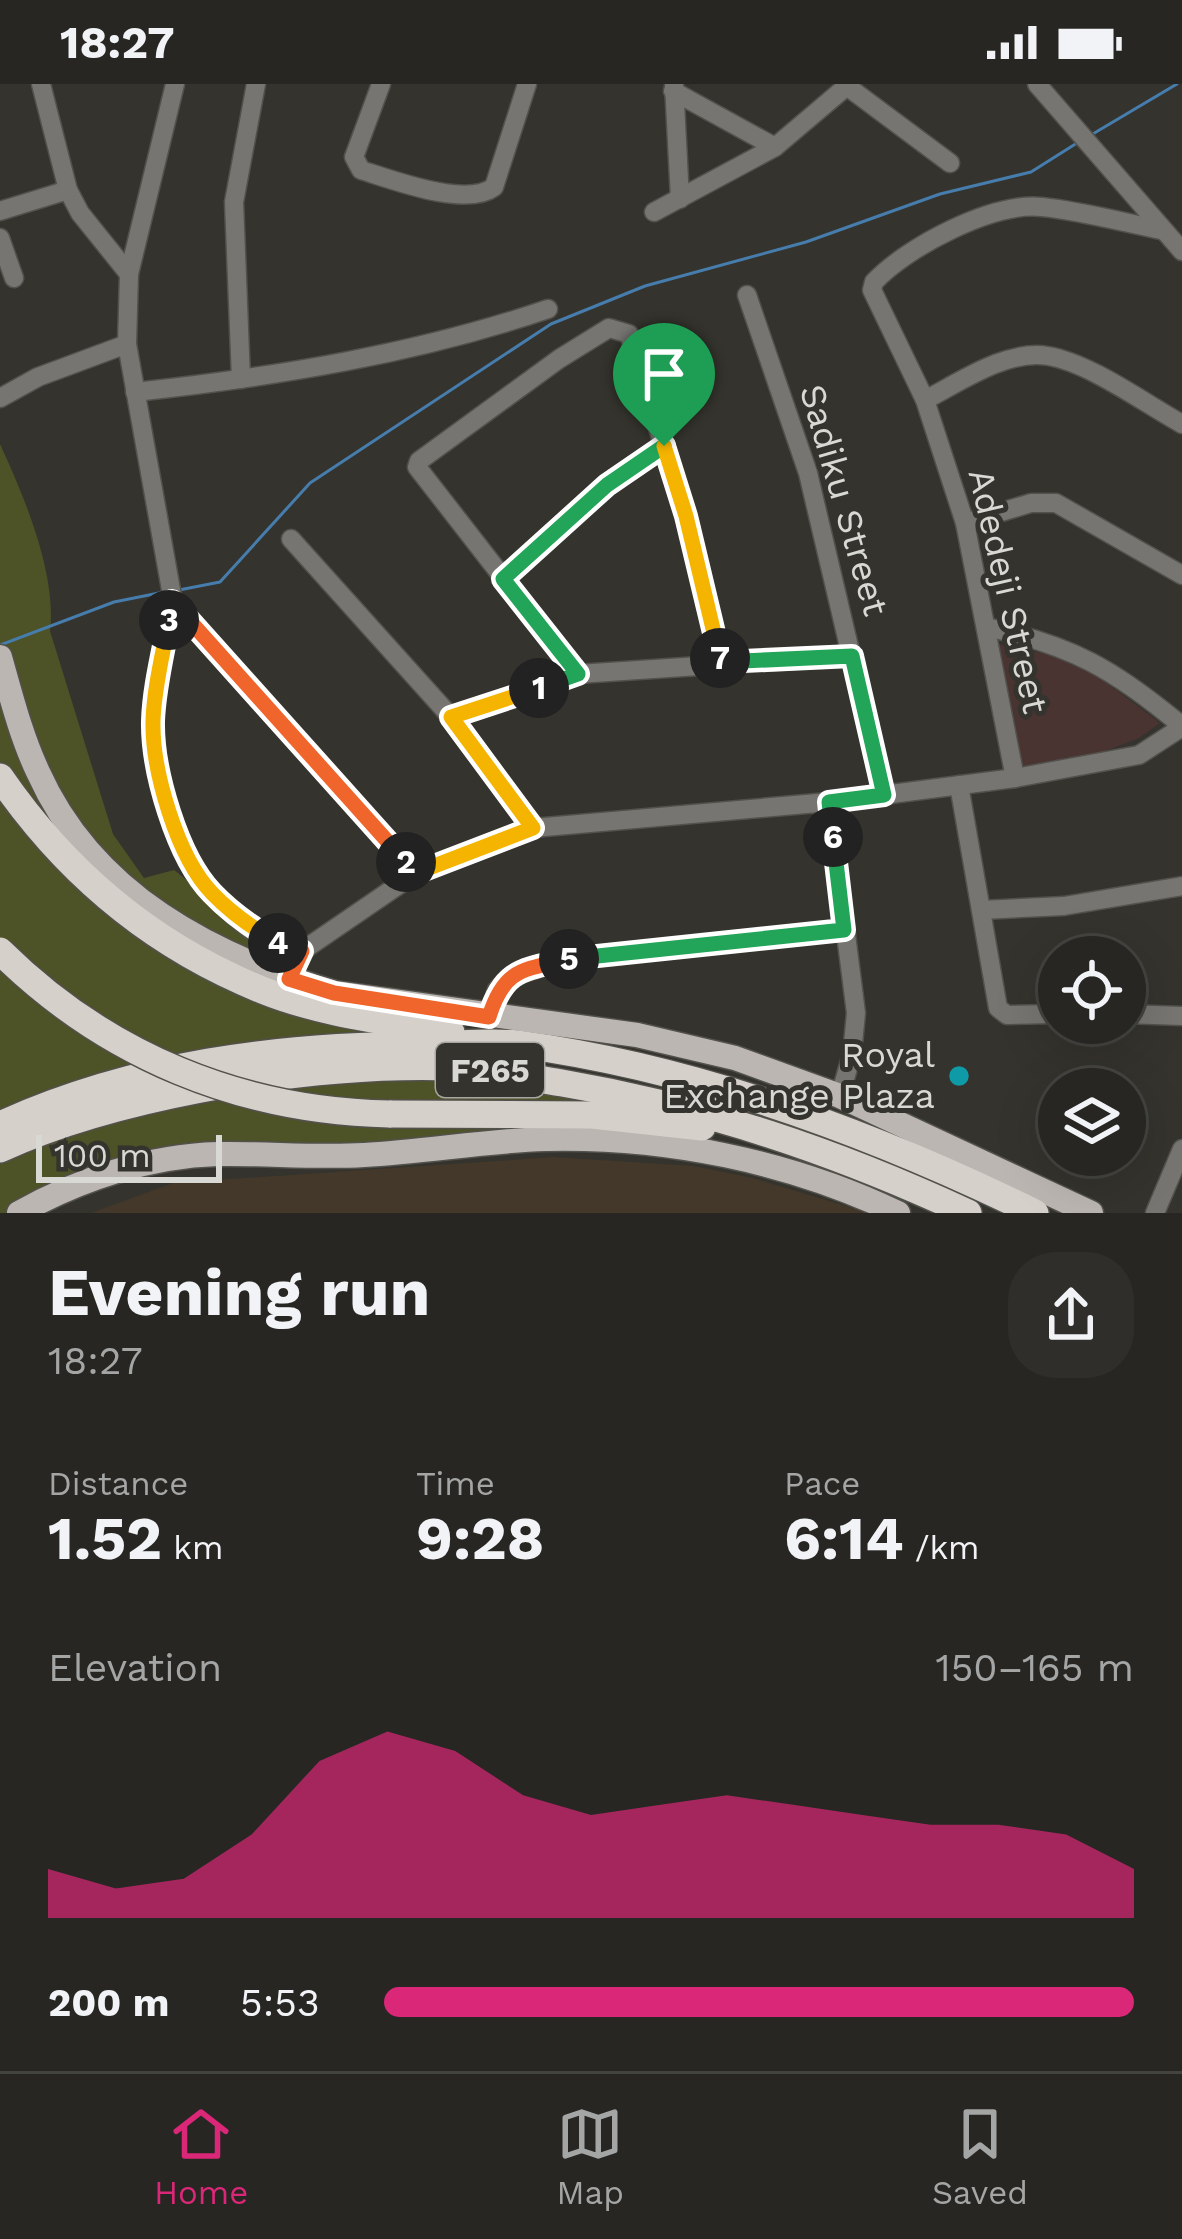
<!DOCTYPE html>
<meta charset="utf-8">
<style>
body{margin:0;font-family:"Work Sans",sans-serif;background:#2f2e2a;color:#f1f3f6;height:100vh;display:flex;flex-direction:column;font-size:45px;white-space:nowrap}
*{box-sizing:border-box;margin:0}
p{font-size:39px;color:#a4a5a5}
.icon{flex:none;width:66px;height:66px;fill:none;stroke:currentColor;stroke-width:2;stroke-linecap:round;stroke-linejoin:round}
.map{position:relative;height:1129px;overflow:hidden}
.side{display:flex;flex-direction:column;background:#272622;flex:1}
.side>*{flex:none}
.fabs{position:absolute;left:1038px;top:852px;display:grid;gap:24px}
.fabs a{display:grid;place-items:center;width:108px;height:108px;border-radius:50%;background:#272622;box-shadow:0 12px 48px #0002,0 0 0 3px #434340;font-size:60px}
.scale{position:absolute;left:36px;bottom:30px;width:186px;box-sizing:border-box;padding-left:12px;border:6px solid #d8d8d4;border-top:0;font-size:33px;line-height:42px;white-space:nowrap;color:#d8d8d4;-webkit-text-stroke:9px #34332d;paint-order:stroke}
.pin{position:absolute;display:grid;place-items:center;width:102px;height:102px;color:#fff;margin:-123px -51px;border-radius:50% 50% 50% 0;rotate:-45deg;box-shadow:0 0 12px #0007}
.pin .icon{rotate:45deg}
.km{position:absolute;width:60px;height:60px;margin:-30px;border-radius:50%;background:#222;color:#fff;font-size:33px;line-height:60px;text-align:center}
.round{display:grid;place-items:center;flex:none;width:126px;height:126px;border-radius:48px;background:#2f2e2a}
.head{display:flex;align-items:center;justify-content:space-between;height:204px;padding:0 48px}
h1{font-size:66px;font-weight:700;line-height:90px}
.metrics{display:grid;grid-template-columns:repeat(3,1fr);gap:18px;height:204px;padding:12px 48px}
.metrics div{display:grid;align-content:center}
.metrics b{font-size:60px;font-weight:700}
.metrics small{font-size:33px;font-weight:400}
.metrics p{font-size:33px}
.chart{height:336px;padding:24px 48px}
.chart p{display:flex;justify-content:space-between}
.chart svg{width:100%;height:216px;margin-top:12px;fill:#db2777;opacity:.7}
ul{padding:0 48px;list-style:none;font-size:39px}
li{display:grid;grid-template-columns:192px 144px 1fr;align-items:center;height:90px}
li i{height:30px;border-radius:15px;background:#db2777}
.status{display:flex;justify-content:space-between;align-items:center;height:84px;padding:0 60px;background:#272622;direction:ltr}
.status svg{height:33px;fill:currentColor}
.tabs{display:flex;justify-content:space-around;align-items:center;height:168px;border-top:3px solid #434340;background:#272622;font-size:33px;color:#a4a5a5}
.tabs a{display:grid;justify-items:center;gap:6px}
.tabs .on{color:#db2777}
.map>svg:first-child{display:block}
.industrial{fill:#433829}
.education{fill:#493432}
.green{fill:#4d5227}
.lines{fill:none;stroke-linecap:round;stroke-linejoin:round}
.stream{stroke:#467dad;stroke-width:3}
.minor-casing{stroke:#52514b;stroke-width:21}
.major-casing{stroke:#52514b;stroke-width:27}
.highway-casing{stroke:#52514b;stroke-width:30}
.minor{stroke:#777572;stroke-width:18}
.major{stroke:#bbb6b1;stroke-width:24}
.highway{stroke:#d6d0ca;stroke-width:27}
.highway-bridge-casing{stroke:#52514b;stroke-width:30;stroke-linecap:butt}
.highway-bridge{stroke:#d6d0ca;stroke-width:27}
.split-1-casing{stroke:#fff;stroke-width:24}
.split-2-casing{stroke:#fff;stroke-width:24}
.split-3-casing{stroke:#fff;stroke-width:24}
.split-4-casing{stroke:#fff;stroke-width:24}
.split-5-casing{stroke:#fff;stroke-width:24}
.split-6-casing{stroke:#fff;stroke-width:24}
.split-7-casing{stroke:#fff;stroke-width:24}
.split-8-casing{stroke:#fff;stroke-width:24}
.split-1{stroke:#22a559;stroke-width:15}
.split-2{stroke:#f5b400;stroke-width:15}
.split-3{stroke:#f0652b;stroke-width:15}
.split-4{stroke:#f5b400;stroke-width:15}
.split-5{stroke:#f0652b;stroke-width:15}
.split-6{stroke:#22a559;stroke-width:15}
.split-7{stroke:#22a559;stroke-width:15}
.split-8{stroke:#f5b400;stroke-width:15}
.culture-dot{fill:#0f9aa8;stroke:#34332d;stroke-width:4.5}
.labels{text-anchor:middle;dominant-baseline:central;stroke-width:10;stroke-linejoin:round;paint-order:stroke}
.shield{fill:#34332d;stroke:#a7a6a2;stroke-width:3}
.shield-label{font-size:33px;font-weight:bold;fill:#d8d8d4}
.street-label{font-size:36px;fill:#d8d8d4;stroke:#34332d}
.poi-label{font-size:36px;fill:#d8d8d4;stroke:#34332d;text-anchor:end}
</style>
<div class="status"><b>18:27</b><svg viewBox="0 0 49 12"><path d="M0 12V9h3v3zM5 12V6h3v6zM10 12V3h3v9zM15 12V0h3v12zM26 1h20v11H26zM47 4h2v5h-2z"/></svg></div>
<div class="map">
<svg width="1182" height="1129" viewBox="0 0 1182 1129">
<rect width="100%" height="100%" fill="#34332d"/>
<polygon class="industrial" points="554,1073 694,1082 753,1094 869,1129 91,1129 173,1099"/>
<polygon class="education" points="998,560 1051,571 1100,594 1160,639 1139,654 1090,673 1065,673 1066,680 1028,686 1017,682"/>
<path class="green" d="M0,360C24,412 57,490 50,547L113,750L144,794L174,786L386,950L587,1017L610,1057L260,1065L30,1114L7,1129H0Z"/>
<g class="lines">
<g class="stream">
<polyline points="1091,51 1177,0"/>
<polyline points="179,506 220,498 310,399 551,240 645,202 806,158 940,110 1031,88 1077,59"/>
<polyline points="0,561 114,518 164,508"/>
</g>
<defs>
<g id="minor">
<polyline points="41,0 68,106 80,129 129,190"/>
<polyline points="175,0 129,190 127,260 173,517 416,789"/>
<path d="M381,0L354,73L361,86C393,96 466,124 494,103L527,0"/>
<polyline points="674,0 680,115"/>
<polyline points="844,0 950,79"/>
<polyline points="1037,0 1182,167"/>
<polyline points="673,7 775,63"/>
<polyline points="0,127 68,106"/>
<polyline points="654,128 775,63 847,2"/>
<polyline points="0,154 14,194"/>
<polyline points="747,211 808,389 884,711"/>
<polyline points="241,295 234,118 256,0"/>
<path d="M135,308C274,293 416,270 548,225"/>
<polyline points="0,314 38,293 127,260"/>
<path d="M925,316C960,298 1007,265 1048,272C1090,279 1144,319 1182,340"/>
<polyline points="965,439 1031,419 1056,419 1182,491"/>
<polyline points="291,455 451,633 533,744"/>
<polyline points="503,495 607,401 664,362"/>
<path d="M173,517C166,556 154,596 153,636C150,721 209,852 302,867"/>
<path d="M986,543C1072,561 1115,586 1182,642"/>
<polyline points="578,590 417,383 419,377 559,275 609,244 629,250 685,432 721,578"/>
<polyline points="451,633 578,590 852,572"/>
<path d="M1015,694L965,439L925,316L872,206L874,198C907,163 992,118 1042,123C1081,127 1122,138 1161,146"/>
<polyline points="959,701 998,924 1007,931 1059,930"/>
<polyline points="829,718 856,929 852,970 840,1012"/>
<polyline points="981,826 1064,822 1182,802"/>
<polyline points="289,895 302,867 416,789 533,744 829,718 1015,694 1139,671 1182,643"/>
<polyline points="1125,930 1182,932"/>
<polyline points="489,933 497,906 510,893 568,875 844,846"/>
<polyline points="1155,1129 1182,1065"/>
</g>
<g id="major">
<path d="M0,573C11,612 21,652 38,688C93,811 212,872 335,909L637,951L735,974L840,1012L1091,1129"/>
<path d="M19,1129C79,1095 149,1072 218,1070C266,1069 315,1074 364,1071C424,1068 484,1057 545,1055C665,1052 789,1077 898,1129"/>
</g>
<g id="highway">
<path d="M0,693C66,789 153,862 262,906C321,930 388,937 451,948"/>
<polyline points="389,1030 592,1031 702,1043"/>
<path d="M0,1041C134,980 280,961 426,961C456,961 488,957 517,960C697,984 874,1050 1035,1129"/>
<path d="M0,1065C63,1036 133,1018 201,1005C285,989 368,980 454,983C490,984 526,993 562,999C707,1024 834,1067 968,1129"/>
</g>
</defs>
<use href="#minor" class="minor-casing"/>
<use href="#major" class="major-casing"/>
<use href="#highway" class="highway-casing"/>
<use href="#minor" class="minor"/>
<use href="#major" class="major"/>
<use href="#highway" class="highway"/>
<defs>
<path id="highway-bridge" d="M0,867C106,972 241,1027 389,1030"/>
</defs>
<use href="#highway-bridge" class="highway-bridge-casing"/>
<use href="#highway-bridge" class="highway-bridge"/>
</g>
<g class="lines">
<defs>
<polyline id="split-1" points="539,604 578,590 503,495 607,401 664,362"/>
<polyline id="split-2" points="406,778 416,789 533,744 451,633 539,604"/>
<polyline id="split-3" points="169,536 172,517 406,778"/>
<path id="split-4" d="M169,536C163,569 154,604 153,637C152,686 177,773 212,809C231,829 254,845 278,859"/>
<path id="split-5" d="M278,859L302,867L289,895L334,909L489,933C504,884 523,886 569,875"/>
<polyline id="split-6" points="569,875 844,846 833,753"/>
<polyline id="split-7" points="720,574 721,578 852,572 884,711 829,718 833,753"/>
<polyline id="split-8" points="664,362 686,432 720,574"/>
</defs>
<use href="#split-1" class="split-1-casing"/>
<use href="#split-2" class="split-2-casing"/>
<use href="#split-3" class="split-3-casing"/>
<use href="#split-4" class="split-4-casing"/>
<use href="#split-5" class="split-5-casing"/>
<use href="#split-6" class="split-6-casing"/>
<use href="#split-7" class="split-7-casing"/>
<use href="#split-8" class="split-8-casing"/>
<use href="#split-1" class="split-1"/>
<use href="#split-2" class="split-2"/>
<use href="#split-3" class="split-3"/>
<use href="#split-4" class="split-4"/>
<use href="#split-5" class="split-5"/>
<use href="#split-6" class="split-6"/>
<use href="#split-7" class="split-7"/>
<use href="#split-8" class="split-8"/>
</g>
<circle class="culture-dot" cx="959" cy="992" r="12"/>
<g class="labels">
<rect class="shield" x="436" y="959" width="108" height="54" rx="9"/>
<g class="shield-label">
<text x="490" y="986">F265</text>
</g>
<g class="street-label">
<text transform="translate(844 416) rotate(74)">Sadiku Street</text>
<text transform="translate(1008 507) rotate(77)">Adedeji Street</text>
</g>
<g class="poi-label">
<text x="935" y="971">Royal<tspan x="935" dy="41">Exchange Plaza</tspan></text>
</g>
</g>
</svg>
<div class="fabs">
<a><svg class="icon" aria-label="locate" viewBox="0 0 24 24"><circle cx="12" cy="12" r="6"/><path d="M12 2v4M12 18v4M2 12h4M18 12h4"/></svg></a>
<a><svg class="icon" aria-label="layers" viewBox="0 0 24 24"><path d="M12 4l9 5-9 5-9-5zM3 14l9 5 9-5"/></svg></a>
</div>
<div class="scale">100 m</div>
<div class="pin" style="left:664px;top:362px;background:#1e9e55"><svg class="icon" aria-label="arrive" viewBox="0 0 24 24"><path d="M6 21V4h12l-3 4 3 4H6"/></svg></div>
<b class="km" style="left:539px;top:604px">1</b>
<b class="km" style="left:406px;top:778px">2</b>
<b class="km" style="left:169px;top:536px">3</b>
<b class="km" style="left:278px;top:859px">4</b>
<b class="km" style="left:569px;top:875px">5</b>
<b class="km" style="left:833px;top:753px">6</b>
<b class="km" style="left:720px;top:574px">7</b>
</div>
<section class="side">
<div class="head"><div><h1>Evening run</h1><p>18:27</p></div><a class="round"><svg class="icon" aria-label="share" viewBox="0 0 24 24"><path d="M12 15V3M7 8l5-5 5 5M5 13v7h14v-7"/></svg></a></div>
<div class="metrics">
<div><p>Distance</p><b>1.52<small> km</small></b></div>
<div><p>Time</p><b>9:28</b></div>
<div><p>Pace</p><b>6:14<small> /km</small></b></div>
</div>
<div class="chart"><p><span>Elevation</span>150–165 m</p>
<svg viewBox="0 0 160 44" preserveAspectRatio="none"><path d="M0 44V34L10 38L20 36L30 27L40 12L50 6L60 10L70 19L80 23L90 21L100 19L110 21L120 23L130 25L140 25L150 27L160 34V44z"/></svg>
</div>
<ul>
<li><b>200 m</b>5:53<i style="width:100%"></i></li>
</ul>
</section>
<nav class="tabs">
<a class="on"><svg class="icon" aria-label="home" viewBox="0 0 24 24"><path d="M3 11l9-7 9 7M6 9v11h12V9"/></svg>Home</a>
<a><svg class="icon" aria-label="map" viewBox="0 0 24 24"><path d="M3 6l6-2 6 2 6-2v14l-6 2-6-2-6 2zM9 4v14M15 6v14"/></svg>Map</a>
<a><svg class="icon" aria-label="saved" viewBox="0 0 24 24"><path d="M7 4h10v16l-5-4-5 4z"/></svg>Saved</a>
</nav>
